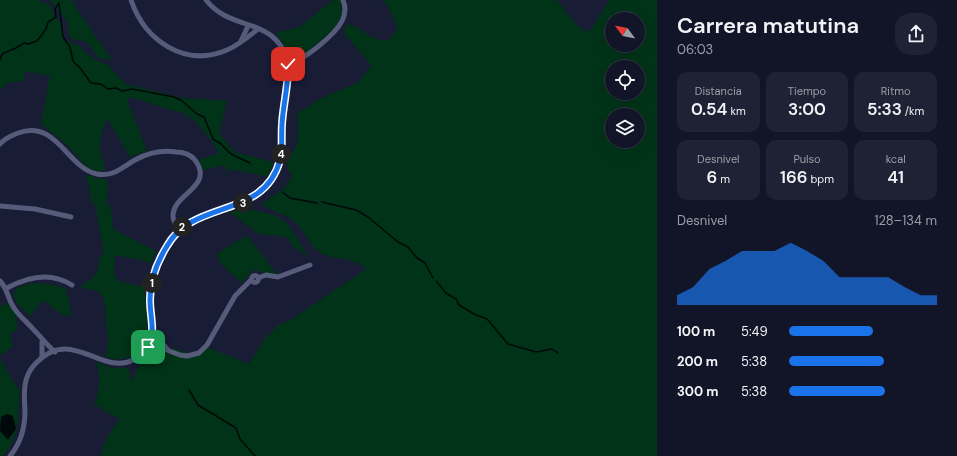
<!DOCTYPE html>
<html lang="es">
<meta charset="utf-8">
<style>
body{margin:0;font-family:"DM Sans",sans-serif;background:#1f2234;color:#f1f3f6;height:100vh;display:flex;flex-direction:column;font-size:15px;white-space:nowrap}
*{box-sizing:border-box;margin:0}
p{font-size:13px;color:#9c9fa8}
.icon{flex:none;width:22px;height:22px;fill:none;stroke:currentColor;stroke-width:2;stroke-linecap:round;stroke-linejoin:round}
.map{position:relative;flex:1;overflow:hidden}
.side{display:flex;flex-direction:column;background:#121528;width:300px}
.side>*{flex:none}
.needle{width:26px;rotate:302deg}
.controls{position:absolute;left:605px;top:12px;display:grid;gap:8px}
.controls a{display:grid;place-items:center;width:40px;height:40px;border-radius:50%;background:#121528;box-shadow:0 4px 16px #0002,0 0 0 1px #313445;font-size:20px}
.pin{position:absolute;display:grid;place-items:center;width:34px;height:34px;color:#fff;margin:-17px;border-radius:8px;box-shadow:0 2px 6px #0006}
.km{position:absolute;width:20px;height:20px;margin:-10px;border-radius:50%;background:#222;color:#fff;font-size:11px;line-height:20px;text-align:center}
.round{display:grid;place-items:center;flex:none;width:42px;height:42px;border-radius:16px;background:#1f2234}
.headline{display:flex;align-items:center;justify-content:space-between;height:68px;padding:0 20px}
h1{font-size:22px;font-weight:600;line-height:30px}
.figures{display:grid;grid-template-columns:repeat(3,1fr);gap:6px;height:68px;padding:4px 20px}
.figures div{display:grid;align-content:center;border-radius:10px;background:#1f2234;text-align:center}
.figures b{font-size:17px;font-weight:600}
.figures small{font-size:11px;font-weight:400}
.figures p{font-size:11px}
.chart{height:112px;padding:8px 20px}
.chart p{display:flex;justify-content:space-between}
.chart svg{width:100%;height:72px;margin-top:4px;fill:#1a73e8;opacity:.7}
ul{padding:0 20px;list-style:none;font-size:13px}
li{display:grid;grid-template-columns:64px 48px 1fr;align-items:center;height:30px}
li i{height:10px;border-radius:5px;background:#1a73e8}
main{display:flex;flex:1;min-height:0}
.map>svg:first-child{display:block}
.green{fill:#003318;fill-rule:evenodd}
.water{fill:#00090a}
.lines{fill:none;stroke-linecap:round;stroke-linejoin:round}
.stream{stroke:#00090a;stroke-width:1.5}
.minor{stroke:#555b79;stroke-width:5}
.route-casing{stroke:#fff;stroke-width:8}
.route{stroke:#1a73e8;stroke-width:5}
</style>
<main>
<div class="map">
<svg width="657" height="456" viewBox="0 0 657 456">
<rect width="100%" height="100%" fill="#181c35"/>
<g class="green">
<path d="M0,0H38L50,5L55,16L61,23L65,40L78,45L92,58L108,65L126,84L183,98L227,101L219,133L235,152L273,162V165L267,177L237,170L227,171L225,165L203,170L199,160L219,153C211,140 197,119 182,113C176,110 169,110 164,108C151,104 141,99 128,97L127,100L147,151L130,157L108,119C97,140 98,149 106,171H95L85,165L67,145L41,124L50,76L23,71L25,80L8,83L0,90Z"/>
<path d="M48,0H71L112,60L98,58L87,42L70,38C68,33 69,27 67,22C66,18 52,2 48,0Z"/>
<path d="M333,0H340C350,24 316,43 301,57C289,59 283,42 276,33L299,27Z"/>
<path d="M383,0H557L577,26L586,32L590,30L610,0H657V456H100L108,435L121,418L115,417L94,404C100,390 101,376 96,362L112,368H128L132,382C136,367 149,346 168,348C176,348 185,352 193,354L204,346L249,364L267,335H270L278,324H282L292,319L366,269C354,256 338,261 323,254C309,247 306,232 295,222C285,213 272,212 262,205C272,194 288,191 292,174L288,171L286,158C300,152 299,126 297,113L322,98L359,82L371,65L346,36L344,31L346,25C354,21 373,44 389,40L398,28L388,7ZM612,19H638V45H612ZM612,67H638V93H612ZM612,115H638V141H612Z"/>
<path d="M86,175L108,180L107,206L111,207L113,229L156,251L151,263L140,260L115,255L114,272L117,281L145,287C144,311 158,345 129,357C121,360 112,360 105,356C110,342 108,335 106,321C104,300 108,289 79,288C91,279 100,275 99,259L104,252L95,205L90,201L91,197Z"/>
<polygon points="247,207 245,208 275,215 288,224 309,258 293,246 287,237 259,234 229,212"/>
<polygon points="247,235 277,275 253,270 241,283 220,263 217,254"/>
<path d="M35,283L56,285L66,289L72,316L62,315L43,300L30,316C12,300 3,287 35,283Z"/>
<polygon points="8,303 15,314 18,329 10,334 13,347 0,355 0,306"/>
<path d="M0,358L18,390L25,371C12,401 28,429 3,456H0V431L8,439L1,417L0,429Z"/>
</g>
<polygon class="water" points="7,414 13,416 16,429 8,440 0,431 1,417"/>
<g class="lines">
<g class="stream">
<polyline points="59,3 63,37 70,47 73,61 80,68 91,83 101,84 108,89 116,88 122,91 132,89 174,97 181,100 197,114 204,117 213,139 221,144 231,154 250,163"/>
<polyline points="0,60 2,54 16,48 24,43 28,44 37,41 46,29 48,22 56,17 55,9 59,3"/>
<polyline points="282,192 290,198 317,203"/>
<polyline points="322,202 356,210 368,217 398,242 408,247 417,258 425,263 433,278"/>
<polyline points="436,281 446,293 456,299 459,305 474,314 487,319 508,344 536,352 552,349 558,353"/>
<polyline points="189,390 198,405 236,428 240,439 255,456"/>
</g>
<g class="minor">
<path d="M131,0C145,41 185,68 227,50C239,45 248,37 258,29"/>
<polyline points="241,41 248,26"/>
<path d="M288,64C303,61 335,35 342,21C345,15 346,7 343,0"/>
<polyline points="288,83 301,59"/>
<path d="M0,144C5,138 11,136 18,133C57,119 67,168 97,174C114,177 122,167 135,160C148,153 162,150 176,152C183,152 190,154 195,160C215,187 172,194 173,216C173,221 176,225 178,230"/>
<polyline points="0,206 35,209 71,217"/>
<circle cx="255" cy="279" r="3.5"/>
<polyline points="258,278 266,275 278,277 310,265"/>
<path d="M0,281C10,292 6,297 14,308C19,316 27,322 33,329C41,337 46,344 55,352"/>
<path d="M7,288C27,277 50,271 72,285"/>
<polyline points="153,333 167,349"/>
<polyline points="42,342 42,357"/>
<polyline points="148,347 159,347 180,355 187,356 199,353 207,345 235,296 251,280"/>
<path d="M10,456C20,444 25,427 25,411C24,394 22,377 36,363C73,325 101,378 135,359C162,343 148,321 150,297C152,278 157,261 167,245C195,199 264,219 280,160C283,149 281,137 281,126C282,117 283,108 284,99C286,77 294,59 276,40C259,21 226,26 206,0"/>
</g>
</g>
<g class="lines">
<defs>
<path id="route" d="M148,347C156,332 150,317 150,300C150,281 157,262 167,246C194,198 264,220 280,160C283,148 281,136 282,124C283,105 289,83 288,64"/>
</defs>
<use href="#route" class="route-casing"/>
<use href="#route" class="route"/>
</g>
</svg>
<div class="controls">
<a><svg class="needle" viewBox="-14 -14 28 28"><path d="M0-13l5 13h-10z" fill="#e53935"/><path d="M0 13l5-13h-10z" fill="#9c9fa8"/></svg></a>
<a><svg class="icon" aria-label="locate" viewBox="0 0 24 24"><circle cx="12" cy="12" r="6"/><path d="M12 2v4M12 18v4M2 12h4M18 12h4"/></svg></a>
<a><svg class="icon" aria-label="layers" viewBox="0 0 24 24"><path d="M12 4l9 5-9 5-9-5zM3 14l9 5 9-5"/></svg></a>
</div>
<div class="pin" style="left:148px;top:347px;background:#1e9e55"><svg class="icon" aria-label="arrive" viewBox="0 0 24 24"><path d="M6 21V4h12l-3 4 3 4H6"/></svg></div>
<div class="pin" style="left:288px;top:64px;background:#d93025"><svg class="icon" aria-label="check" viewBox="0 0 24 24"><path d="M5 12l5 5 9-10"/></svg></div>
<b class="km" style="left:152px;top:283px">1</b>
<b class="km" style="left:182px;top:227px">2</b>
<b class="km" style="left:243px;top:203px">3</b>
<b class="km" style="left:281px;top:154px">4</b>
</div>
<section class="side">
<div class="headline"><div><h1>Carrera matutina</h1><p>06:03</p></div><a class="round"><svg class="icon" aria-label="share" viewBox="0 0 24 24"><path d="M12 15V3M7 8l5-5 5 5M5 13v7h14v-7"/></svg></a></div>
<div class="figures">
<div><p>Distancia</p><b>0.54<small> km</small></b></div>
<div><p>Tiempo</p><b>3:00</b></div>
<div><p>Ritmo</p><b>5:33<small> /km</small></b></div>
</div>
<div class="figures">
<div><p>Desnivel</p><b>6<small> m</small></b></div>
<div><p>Pulso</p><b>166<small> bpm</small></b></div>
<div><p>kcal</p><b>41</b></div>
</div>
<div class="chart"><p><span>Desnivel</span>128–134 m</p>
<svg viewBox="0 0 160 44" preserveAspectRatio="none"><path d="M0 44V38L10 33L20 22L30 17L40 11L50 11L60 11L70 6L80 11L90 17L100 27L110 27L120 27L130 27L140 33L150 38L160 38V44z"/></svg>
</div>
<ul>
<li><b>100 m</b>5:49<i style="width:57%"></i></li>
<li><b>200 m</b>5:38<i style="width:64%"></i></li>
<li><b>300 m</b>5:38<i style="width:65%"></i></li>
</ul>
</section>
</main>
